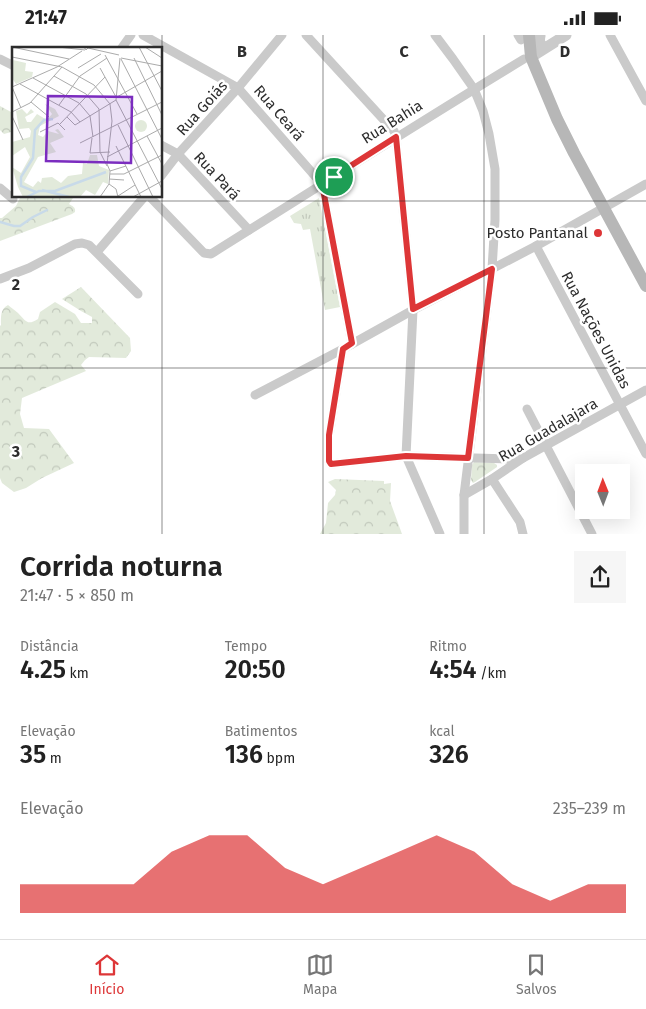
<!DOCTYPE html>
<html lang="pt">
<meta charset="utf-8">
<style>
body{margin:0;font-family:"Fira Sans",sans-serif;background:#f6f6f6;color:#222;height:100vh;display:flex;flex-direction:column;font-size:19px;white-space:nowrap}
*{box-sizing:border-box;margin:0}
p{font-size:16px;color:#767676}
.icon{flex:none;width:28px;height:28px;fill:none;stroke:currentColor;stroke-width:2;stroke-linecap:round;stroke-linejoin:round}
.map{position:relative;height:499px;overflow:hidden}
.drawer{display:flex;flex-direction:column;background:#fff;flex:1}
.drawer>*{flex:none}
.needle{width:32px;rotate:359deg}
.tools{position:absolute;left:575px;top:429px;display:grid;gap:10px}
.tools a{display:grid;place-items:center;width:55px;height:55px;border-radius:0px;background:#fff;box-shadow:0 5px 20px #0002;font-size:25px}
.pin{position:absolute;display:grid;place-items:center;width:42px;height:42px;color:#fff;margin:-21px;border:2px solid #fff;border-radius:50%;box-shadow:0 1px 5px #0007}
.round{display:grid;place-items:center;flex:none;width:52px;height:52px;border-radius:0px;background:#f6f6f6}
.headline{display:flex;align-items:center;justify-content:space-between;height:85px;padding:0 20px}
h1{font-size:28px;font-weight:600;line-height:38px}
.stats{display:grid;grid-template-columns:repeat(3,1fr);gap:8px;height:85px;padding:5px 20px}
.stats div{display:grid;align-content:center}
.stats b{font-size:25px;font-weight:600}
.stats small{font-size:14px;font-weight:400}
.stats p{font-size:14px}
.chart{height:140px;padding:10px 20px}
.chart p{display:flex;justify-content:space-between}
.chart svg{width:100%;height:90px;margin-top:5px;fill:#dd3637;opacity:.7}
.status{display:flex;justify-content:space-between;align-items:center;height:35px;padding:0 25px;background:#fff;direction:ltr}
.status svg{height:14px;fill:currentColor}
.tab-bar{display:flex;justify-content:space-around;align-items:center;height:70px;border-top:1px solid #e0e0e0;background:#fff;font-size:14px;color:#767676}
.tab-bar a{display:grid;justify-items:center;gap:2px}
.tab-bar .active{color:#dd3637}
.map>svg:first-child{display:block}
.grass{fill:url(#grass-tufts)}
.forest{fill:url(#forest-crowns)}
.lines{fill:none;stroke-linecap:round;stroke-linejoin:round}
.stream{stroke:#c8dae9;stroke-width:2.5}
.minor{stroke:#cacaca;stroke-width:9}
.tertiary{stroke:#cacaca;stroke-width:11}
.secondary{stroke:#b7b7b7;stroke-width:12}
.route-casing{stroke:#fff;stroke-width:10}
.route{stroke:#dd3637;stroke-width:6}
.grid{fill:none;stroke:#2d2d2d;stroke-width:1;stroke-opacity:0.55}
.poi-dot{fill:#dd3637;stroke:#fff;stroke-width:2}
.labels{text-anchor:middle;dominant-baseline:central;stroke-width:5;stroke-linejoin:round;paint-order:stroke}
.street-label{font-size:15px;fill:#2d2d2d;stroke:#fff}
.poi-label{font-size:15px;fill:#2d2d2d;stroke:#fff;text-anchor:end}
.inset-river{fill:none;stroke:#c8dae9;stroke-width:2.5}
.inset-road{fill:none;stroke:#ababab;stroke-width:1}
.view{fill:#7b2cbf;fill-opacity:0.15;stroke:#7b2cbf;stroke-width:2.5}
.inset-edge{fill:none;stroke:#2d2d2d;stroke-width:2.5}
.grid-label{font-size:16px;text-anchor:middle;font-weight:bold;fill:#2d2d2d;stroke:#fff;stroke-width:5;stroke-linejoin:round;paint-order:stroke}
</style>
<div class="status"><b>21:47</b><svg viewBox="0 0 49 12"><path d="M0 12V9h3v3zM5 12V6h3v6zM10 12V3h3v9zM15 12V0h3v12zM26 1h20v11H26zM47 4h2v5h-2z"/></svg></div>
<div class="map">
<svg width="646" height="499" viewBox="0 0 646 499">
<defs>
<pattern id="grass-tufts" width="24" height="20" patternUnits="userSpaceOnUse" patternTransform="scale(1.25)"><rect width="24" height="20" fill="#e2eadb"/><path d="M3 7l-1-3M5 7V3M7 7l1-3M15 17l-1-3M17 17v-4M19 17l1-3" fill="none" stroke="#c2c9bc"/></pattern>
<pattern id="forest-crowns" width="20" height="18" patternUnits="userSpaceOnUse" patternTransform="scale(1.25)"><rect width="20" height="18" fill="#e2eadb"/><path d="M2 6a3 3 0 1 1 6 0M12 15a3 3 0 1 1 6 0" fill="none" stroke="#c2c9bc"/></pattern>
</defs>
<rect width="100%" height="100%" fill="#fff"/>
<polygon class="grass" points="319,163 340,272 325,275 310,194 303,195 301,189 294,188 290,181"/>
<g class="forest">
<polygon points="0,71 11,77 14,75 14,97 11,97 4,99 0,95"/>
<path d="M21,161H77L73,163L69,169C72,171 76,172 75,177L72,179L0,206V183H2L16,171Z"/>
<path d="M81,252L130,303L131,316L126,323L89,322L85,325L81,330L86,336L22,363L20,379L24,393L49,394L74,428L42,443L26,453L14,457L2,448L0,443V291L1,290C1,282 0,274 8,270C11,273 15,275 18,278C26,286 27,291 38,284L40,277L55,267L75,279L81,288H92V282L81,276L62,264Z"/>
<polygon points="474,427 494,428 497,430 497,432 475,447 473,448 471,445 472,430"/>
<polygon points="335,444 384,446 384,449 391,448 390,466 402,499 320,499 326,488 328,468 335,460 336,455 328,447"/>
</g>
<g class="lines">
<polyline class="stream" points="0,187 14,191 20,191 33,182 47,175"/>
<g class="minor">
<polyline points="143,0 238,53 322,149 352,309"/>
<polyline points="306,0 394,96 396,102 413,275 406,421 440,499"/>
<polyline points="435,0 453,24 474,54 483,76 489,99 495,134 495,185 492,234 464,460 464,499"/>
<polyline points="518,0 521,5"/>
<polyline points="610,0 646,66"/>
<polyline points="121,14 131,0"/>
<polyline points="0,24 14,31"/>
<polyline points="161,110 178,119 249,195"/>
<polyline points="161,141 178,119 238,53 282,0"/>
<polyline points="0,153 13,164"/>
<path d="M149,161L204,218L211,219C315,154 418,88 524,24"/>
<polyline points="536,211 646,419"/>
<polyline points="97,217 145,161"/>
<polyline points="0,244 29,233 75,209 82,208 89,210 138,259"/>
<polyline points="343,314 329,401 329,426 331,429 406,421 514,424 523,423"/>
<polyline points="255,360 343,314 413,275 536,211 646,149"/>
<polyline points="527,374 592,499"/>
<polyline points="492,444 520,487 523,499"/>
<polyline points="464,460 492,444 523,423 646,355"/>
</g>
<g class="tertiary">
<path d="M540,1C539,5 539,7 541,11L546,12"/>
<polyline points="531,22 566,0"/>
</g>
<polyline class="secondary" points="529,0 531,22 557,84 574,118 646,251"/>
</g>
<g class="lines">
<defs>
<polygon id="route" points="396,102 413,274 492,234 468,423 406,421 331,429 329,426 329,400 343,314 352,308 322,149"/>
</defs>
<use href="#route" class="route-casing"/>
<use href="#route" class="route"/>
</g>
<path class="grid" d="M162,0V499M323,0V499M484,0V499M0,166H646M0,333H646"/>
<circle class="poi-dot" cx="598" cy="198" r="5"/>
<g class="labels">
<g class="street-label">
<text transform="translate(202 73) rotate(-48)">Rua Goiás</text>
<text transform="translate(279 78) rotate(49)">Rua Ceará</text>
<text transform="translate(392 87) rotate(-32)">Rua Bahia</text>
<text transform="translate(217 141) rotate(47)">Rua Pará</text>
<text transform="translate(596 295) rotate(62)">Rua Nações Unidas</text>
<text transform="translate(548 395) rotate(-30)">Rua Guadalajara</text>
</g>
<g class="poi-label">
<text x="588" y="198">Posto Pantanal</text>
</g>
</g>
<g transform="translate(12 12)">
<rect width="150" height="150" fill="#fff"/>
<path d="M33,57L43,62L47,69L28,79L26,88L31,90L36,84L47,87L43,83L46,82L52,90L38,96L44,105L26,110L12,135L21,140L26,134L29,136L30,131L40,130L49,136L56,129L70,127L71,116L75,117L78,108H85L87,119L97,123L96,137L91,135L83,148L74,143L68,150H11L6,140L0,120L9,126L18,110L13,100L0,109V95L18,90L19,84L17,81L7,82L4,64L10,62L15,67L19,62L22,65L13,70L15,75H19L25,67L35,73L40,67Z" fill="#e2eadb"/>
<path d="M1,13L14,16L13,24L21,25L20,30L4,37L0,31Z" fill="#e2eadb"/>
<path d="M123 79a6 6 0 1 1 12 0a6 6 0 1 1-12 0Z" fill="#e2eadb"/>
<path class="inset-river" d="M30,143L57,150M24,145L9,139V130L21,111L23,83L32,73L41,72M15,150L27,144H43L94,125"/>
<path class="inset-road" d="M0,0L57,12M46,0L73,3M72,0L74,3L76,1L107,8M127,0L150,44M133,0L150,11M93,8L125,67M0,10L50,20L82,38L98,57L100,74L95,117L98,124L97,137L88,150M108,11L104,53L150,142M109,11L150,19M122,11L150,68M109,12L150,92M66,21L89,7M88,21L104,50M42,29L74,47L87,62L88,105L95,119M21,31L67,56L78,69L81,90M8,37L59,65L68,75M0,40L45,20L70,4M0,40L9,61M105,50L150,24M19,55L37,70M47,58L68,29L95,11M0,65L18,56L50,20M0,69L11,93M55,70L63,78L104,53M48,77L93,30M106,78L141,150M28,85L46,76L53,83M135,89L150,117M80,91L78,106L98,105M68,96L150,55M104,99L129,150M95,110L150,81M98,124L114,119M98,127H112L150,108M97,132L112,133M97,137L104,142L106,150M106,149L123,138M121,150L150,134"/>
<path class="view" d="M36,49L120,50L119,116L34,114Z"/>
<rect width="150" height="150" class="inset-edge"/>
</g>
<g class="grid-label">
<text x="242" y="22">B</text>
<text x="404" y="22">C</text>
<text x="565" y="22">D</text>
<text x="16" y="255">2</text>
<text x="16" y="422">3</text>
</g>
</svg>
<div class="tools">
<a><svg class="needle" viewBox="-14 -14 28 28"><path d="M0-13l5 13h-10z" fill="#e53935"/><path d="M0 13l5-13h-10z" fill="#767676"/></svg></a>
</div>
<div class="pin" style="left:334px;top:142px;background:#1e9e55"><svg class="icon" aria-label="arrive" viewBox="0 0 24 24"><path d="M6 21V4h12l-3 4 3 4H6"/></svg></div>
</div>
<section class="drawer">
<div class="headline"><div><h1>Corrida noturna</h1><p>21:47 · 5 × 850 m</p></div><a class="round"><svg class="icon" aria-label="share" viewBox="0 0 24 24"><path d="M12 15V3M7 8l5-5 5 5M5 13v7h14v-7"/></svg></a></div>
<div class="stats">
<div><p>Distância</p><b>4.25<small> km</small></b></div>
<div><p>Tempo</p><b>20:50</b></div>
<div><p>Ritmo</p><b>4:54<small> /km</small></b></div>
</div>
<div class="stats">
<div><p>Elevação</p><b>35<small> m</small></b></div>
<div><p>Batimentos</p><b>136<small> bpm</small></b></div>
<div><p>kcal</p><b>326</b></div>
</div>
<div class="chart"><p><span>Elevação</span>235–239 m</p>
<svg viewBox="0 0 160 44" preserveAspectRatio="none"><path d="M0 44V30L10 30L20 30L30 30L40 14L50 6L60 6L70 22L80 30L90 22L100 14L110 6L120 14L130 30L140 38L150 30L160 30V44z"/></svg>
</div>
</section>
<nav class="tab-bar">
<a class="active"><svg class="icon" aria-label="home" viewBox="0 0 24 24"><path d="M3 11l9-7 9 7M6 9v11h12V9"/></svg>Início</a>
<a><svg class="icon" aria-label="map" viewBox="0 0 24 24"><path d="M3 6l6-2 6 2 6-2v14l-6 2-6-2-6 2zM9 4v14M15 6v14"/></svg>Mapa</a>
<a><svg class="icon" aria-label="saved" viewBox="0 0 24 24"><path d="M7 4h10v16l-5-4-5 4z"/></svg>Salvos</a>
</nav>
